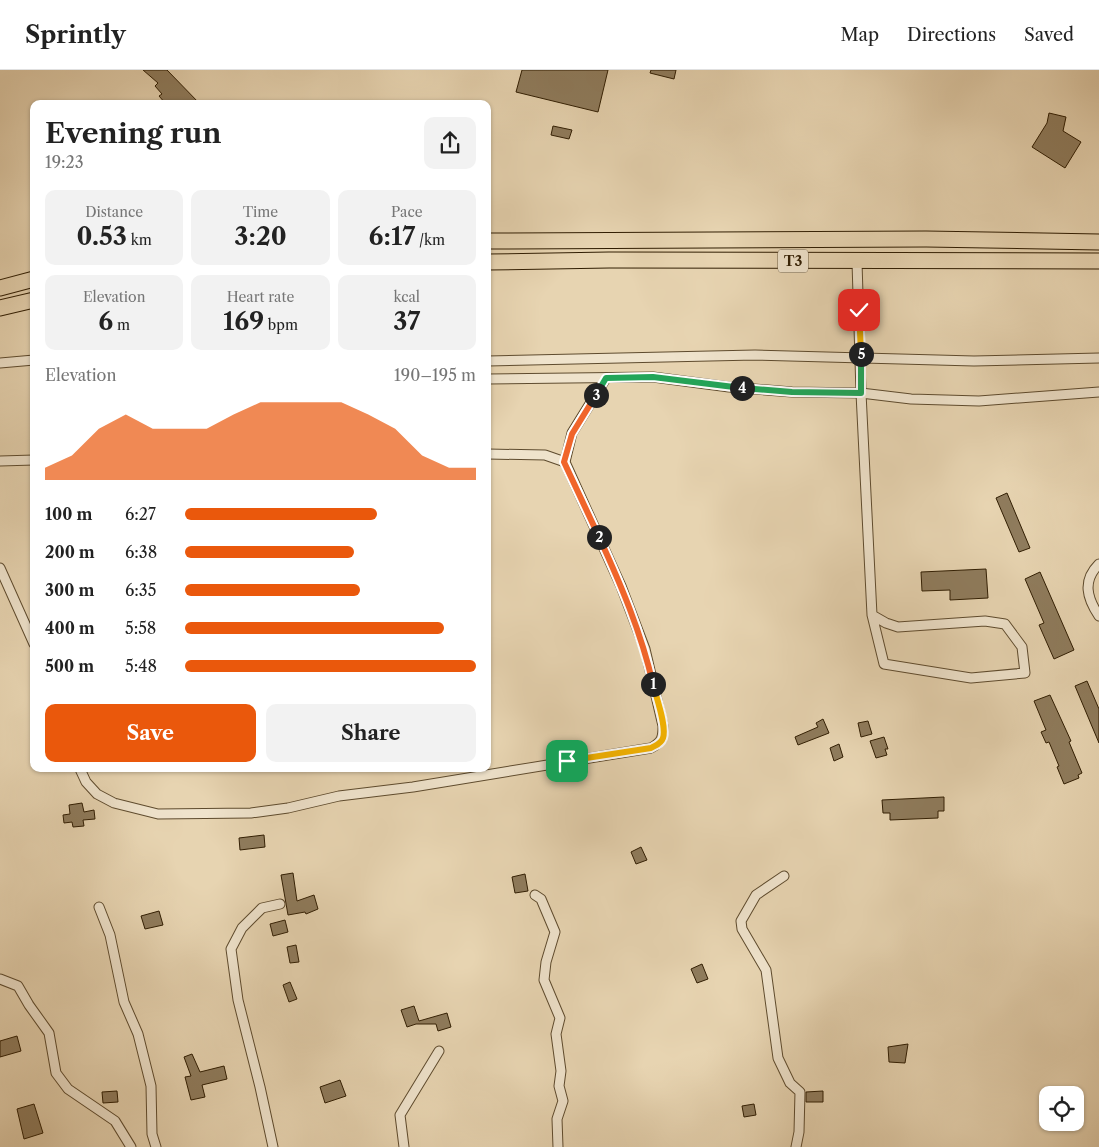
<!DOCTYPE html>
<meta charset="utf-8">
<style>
body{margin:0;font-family:"Libre Caslon Text",serif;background:#f2f2f2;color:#222;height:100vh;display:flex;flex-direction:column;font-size:19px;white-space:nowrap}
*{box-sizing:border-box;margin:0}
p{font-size:16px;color:#767676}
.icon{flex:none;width:28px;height:28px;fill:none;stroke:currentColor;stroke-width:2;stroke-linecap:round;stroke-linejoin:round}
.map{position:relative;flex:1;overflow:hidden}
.drawer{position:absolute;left:30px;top:30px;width:461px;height:672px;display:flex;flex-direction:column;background:#fff;border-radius:10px;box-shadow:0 1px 4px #0004}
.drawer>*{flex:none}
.tools{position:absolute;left:1039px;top:1016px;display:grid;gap:10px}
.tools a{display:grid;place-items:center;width:45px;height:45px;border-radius:10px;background:#fff;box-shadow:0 1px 4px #0004;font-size:25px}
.pin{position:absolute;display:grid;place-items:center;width:42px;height:42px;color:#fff;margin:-21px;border-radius:10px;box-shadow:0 2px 8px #0006}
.km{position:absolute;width:25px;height:25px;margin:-12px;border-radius:50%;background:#222;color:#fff;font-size:14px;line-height:25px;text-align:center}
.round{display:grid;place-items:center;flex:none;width:52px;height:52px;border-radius:10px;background:#f2f2f2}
.headline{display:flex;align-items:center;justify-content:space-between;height:85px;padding:0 15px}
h1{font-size:28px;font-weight:700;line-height:38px}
.metrics{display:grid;grid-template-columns:repeat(3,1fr);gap:8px;height:85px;padding:5px 15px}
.metrics div{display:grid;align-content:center;border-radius:10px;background:#f2f2f2;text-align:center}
.metrics b{font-size:25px;font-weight:700}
.metrics small{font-size:14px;font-weight:400}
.metrics p{font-size:14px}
.chart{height:140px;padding:10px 15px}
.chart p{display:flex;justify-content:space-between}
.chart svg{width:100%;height:90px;margin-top:5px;fill:#ea580c;opacity:.7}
.button{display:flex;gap:10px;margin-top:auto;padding:10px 15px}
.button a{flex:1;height:58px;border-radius:10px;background:#ea580c;color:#fff;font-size:20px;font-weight:700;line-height:58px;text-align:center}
.button a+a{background:#f2f2f2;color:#222}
ul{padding:0 15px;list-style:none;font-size:16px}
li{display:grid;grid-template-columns:80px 60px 1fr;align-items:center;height:38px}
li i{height:12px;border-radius:6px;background:#ea580c}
header{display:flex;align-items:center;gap:30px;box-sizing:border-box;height:70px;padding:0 25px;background:#fff;border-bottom:1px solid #e0e0e0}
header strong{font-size:24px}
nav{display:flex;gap:28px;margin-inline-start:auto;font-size:18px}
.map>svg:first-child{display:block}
.building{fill:#8f7c5d;stroke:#301d02}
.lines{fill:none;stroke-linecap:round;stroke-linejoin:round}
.minor-casing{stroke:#5e4b2e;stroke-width:11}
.trunk-casing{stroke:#301d02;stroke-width:17}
.minor{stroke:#efe3cc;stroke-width:9}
.trunk{stroke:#e7d4b1;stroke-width:15}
.split-1-casing{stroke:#fff;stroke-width:10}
.split-2-casing{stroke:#fff;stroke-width:10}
.split-3-casing{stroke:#fff;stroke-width:10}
.split-4-casing{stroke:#fff;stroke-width:10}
.split-5-casing{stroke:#fff;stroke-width:10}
.split-6-casing{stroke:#fff;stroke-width:10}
.split-1{stroke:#f5b400;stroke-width:6}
.split-2{stroke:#f0652b;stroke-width:6}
.split-3{stroke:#f0652b;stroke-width:6}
.split-4{stroke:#22a559;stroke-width:6}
.split-5{stroke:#22a559;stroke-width:6}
.split-6{stroke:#f5b400;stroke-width:6}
.labels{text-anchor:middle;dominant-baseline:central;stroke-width:4;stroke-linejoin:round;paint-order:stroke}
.shield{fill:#efe3cc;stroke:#69583f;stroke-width:1}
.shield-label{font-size:14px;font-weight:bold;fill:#301d02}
</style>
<header>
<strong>Sprintly</strong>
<nav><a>Map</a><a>Directions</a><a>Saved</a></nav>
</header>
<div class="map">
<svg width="1099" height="1077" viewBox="0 0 1099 1077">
<rect width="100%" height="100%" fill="#e7d4b1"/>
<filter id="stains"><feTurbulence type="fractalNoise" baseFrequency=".004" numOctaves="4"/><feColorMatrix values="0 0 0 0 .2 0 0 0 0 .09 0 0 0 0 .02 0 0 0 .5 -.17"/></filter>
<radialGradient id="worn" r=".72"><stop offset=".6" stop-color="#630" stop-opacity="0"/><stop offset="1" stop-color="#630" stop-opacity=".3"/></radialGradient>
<g class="building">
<polygon points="143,0 167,0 200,34 166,34 159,26 162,24 155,16 158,13"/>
<polygon points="522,0 608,0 598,42 516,22"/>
<polygon points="651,0 676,0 674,9 650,3"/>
<polygon points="1049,43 1066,47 1063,61 1081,72 1065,98 1032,77 1047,53"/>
<polygon points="553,56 572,60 569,69 551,65"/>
<polygon points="1007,423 1030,478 1019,482 996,428"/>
<polygon points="986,499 988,528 950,530 950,520 922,521 921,502"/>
<polygon points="1040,502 1074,580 1054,589 1039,555 1044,553 1025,509"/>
<polygon points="1087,611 1099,639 1099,673 1075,616"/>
<polygon points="1050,625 1071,671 1069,672 1082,703 1078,705 1079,708 1064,714 1057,697 1059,696 1049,672 1046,673 1041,662 1046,660 1034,631"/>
<polygon points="823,649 829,663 798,675 795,667 818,657 816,653"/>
<polygon points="868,651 872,664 861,667 858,653"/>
<polygon points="884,667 888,679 885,679 887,685 876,688 870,671"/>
<polygon points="839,674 843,687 834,691 830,678"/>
<polygon points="944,727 944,741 938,741 938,748 890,750 890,743 883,743 882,730"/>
<polygon points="82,733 84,742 94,740 95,749 83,750 84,756 73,757 72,752 64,753 63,745 70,744 69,735"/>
<polygon points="264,765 265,777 240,780 239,768"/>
<polygon points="641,777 647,790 636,794 631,782"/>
<polygon points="293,803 297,831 314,825 318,839 306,844 305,842 288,845 281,805"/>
<polygon points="525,804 528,821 515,823 512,807"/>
<polygon points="159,841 163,855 145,859 141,846"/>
<polygon points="285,850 288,862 273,866 270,854"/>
<polygon points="296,875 299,892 290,893 287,877"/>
<polygon points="702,894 708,909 697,913 691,899"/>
<polygon points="290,912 297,929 289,932 283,915"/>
<polygon points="414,936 419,951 447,943 451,957 438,961 436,954 416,954 407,957 401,940"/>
<polygon points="17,966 21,981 0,987 0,971"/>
<polygon points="908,974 905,993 889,992 888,977"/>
<polygon points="192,984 200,1002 224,996 227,1009 202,1015 205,1027 191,1030 185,1007 191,1006 184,987"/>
<polygon points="340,1010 346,1026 325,1033 320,1017"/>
<polygon points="117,1021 118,1032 103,1033 102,1022"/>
<polygon points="823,1021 823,1032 806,1032 806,1022"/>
<polygon points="34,1034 43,1063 24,1069 17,1039"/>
<polygon points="754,1034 756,1045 744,1047 742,1036"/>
</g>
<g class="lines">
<defs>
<g id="minor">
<polyline points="857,192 861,323 872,545 884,594 971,608 1025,603 1022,577 1005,554 985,551 898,557 886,553 872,545"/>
<polyline points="488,291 755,285 974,291 1099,288"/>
<polyline points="0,293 34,290"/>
<polyline points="488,309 653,307 729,317 792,322 861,323 911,329 979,331 1099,322"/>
<polyline points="488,384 545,385 565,392"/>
<polyline points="0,391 34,390"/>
<path d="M1099,494C1082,511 1087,528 1099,546"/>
<polyline points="0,498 34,574"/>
<path d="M80,699L86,712L97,724L114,733L158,744L251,743L288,738L339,726L413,717L651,678C662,672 663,668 663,656L645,579L621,516L565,392L572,363L606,308"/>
<polyline points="784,806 756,825 741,851 742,859 766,900 778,988 790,1013 800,1022 799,1062 796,1077"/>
<polyline points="535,825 541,829 555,862 546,892 544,910 560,948 556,964 561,1001 559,1016 563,1031 557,1049 558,1077"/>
<polyline points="99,837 110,865 124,932 138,964 151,1016 152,1064 156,1077"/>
<polyline points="0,909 18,916 29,935 49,963 56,1003 68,1019 115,1051 131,1077"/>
<polyline points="273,1077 260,1017 238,930 231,879 242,858 262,838 280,834"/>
<polyline points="404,1077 400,1045 439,981"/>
</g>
<g id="trunk">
<polyline points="488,171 926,169 1099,172"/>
<polyline points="488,192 609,190 1099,191"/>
<polyline points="0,218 34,209"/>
<polyline points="0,238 34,230"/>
</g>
</defs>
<use href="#minor" class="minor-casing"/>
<use href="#trunk" class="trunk-casing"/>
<use href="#minor" class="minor"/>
<use href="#trunk" class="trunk"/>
</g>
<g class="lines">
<defs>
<path id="split-1" d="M567,691L651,678C656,675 661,674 663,668C667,656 656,627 653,614"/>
<path id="split-2" d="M599,467C621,515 641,562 653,614"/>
<polyline id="split-3" points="596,325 572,364 564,392 599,467"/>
<polyline id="split-4" points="596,325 606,308 653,307 742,318"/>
<polyline id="split-5" points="742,318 792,322 861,323 861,284"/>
<polyline id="split-6" points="859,240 861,284"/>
</defs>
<use href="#split-1" class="split-1-casing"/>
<use href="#split-2" class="split-2-casing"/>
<use href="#split-3" class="split-3-casing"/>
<use href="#split-4" class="split-4-casing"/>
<use href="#split-5" class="split-5-casing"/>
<use href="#split-6" class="split-6-casing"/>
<use href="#split-1" class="split-1"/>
<use href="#split-2" class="split-2"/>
<use href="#split-3" class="split-3"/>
<use href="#split-4" class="split-4"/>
<use href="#split-5" class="split-5"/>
<use href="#split-6" class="split-6"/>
</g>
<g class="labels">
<rect class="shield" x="778" y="179.5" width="30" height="23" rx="4"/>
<g class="shield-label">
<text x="793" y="191">T3</text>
</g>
</g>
<rect width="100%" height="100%" filter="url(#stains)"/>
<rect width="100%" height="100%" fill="url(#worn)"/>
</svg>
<div class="tools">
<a><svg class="icon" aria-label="locate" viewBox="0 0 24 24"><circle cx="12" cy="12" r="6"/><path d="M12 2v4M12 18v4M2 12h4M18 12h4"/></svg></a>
</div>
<div class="pin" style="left:567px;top:691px;background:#1e9e55"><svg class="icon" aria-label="arrive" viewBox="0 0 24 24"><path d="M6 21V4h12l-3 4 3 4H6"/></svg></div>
<div class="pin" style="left:859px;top:240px;background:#d93025"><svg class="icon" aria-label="check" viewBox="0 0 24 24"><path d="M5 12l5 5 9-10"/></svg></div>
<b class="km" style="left:653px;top:614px">1</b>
<b class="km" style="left:599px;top:467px">2</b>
<b class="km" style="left:596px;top:325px">3</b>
<b class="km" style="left:742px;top:318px">4</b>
<b class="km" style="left:861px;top:284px">5</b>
<section class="drawer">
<div class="headline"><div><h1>Evening run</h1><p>19:23</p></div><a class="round"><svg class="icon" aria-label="share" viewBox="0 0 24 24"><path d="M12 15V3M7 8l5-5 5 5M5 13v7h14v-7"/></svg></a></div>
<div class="metrics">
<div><p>Distance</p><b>0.53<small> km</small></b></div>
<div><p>Time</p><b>3:20</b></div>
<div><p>Pace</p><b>6:17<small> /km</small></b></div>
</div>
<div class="metrics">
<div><p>Elevation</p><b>6<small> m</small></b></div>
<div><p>Heart rate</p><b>169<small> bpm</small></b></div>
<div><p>kcal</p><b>37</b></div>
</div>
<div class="chart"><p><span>Elevation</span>190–195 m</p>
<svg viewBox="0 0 160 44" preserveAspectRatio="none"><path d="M0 44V38L10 32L20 19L30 12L40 19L50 19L60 19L70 12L80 6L90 6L100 6L110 6L120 12L130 19L140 32L150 38L160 38V44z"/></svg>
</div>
<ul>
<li><b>100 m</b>6:27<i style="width:66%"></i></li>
<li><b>200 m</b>6:38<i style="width:58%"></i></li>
<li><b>300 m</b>6:35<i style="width:60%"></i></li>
<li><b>400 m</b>5:58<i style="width:89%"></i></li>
<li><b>500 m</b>5:48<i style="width:100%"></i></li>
</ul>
<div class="button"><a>Save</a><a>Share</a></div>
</section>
</div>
